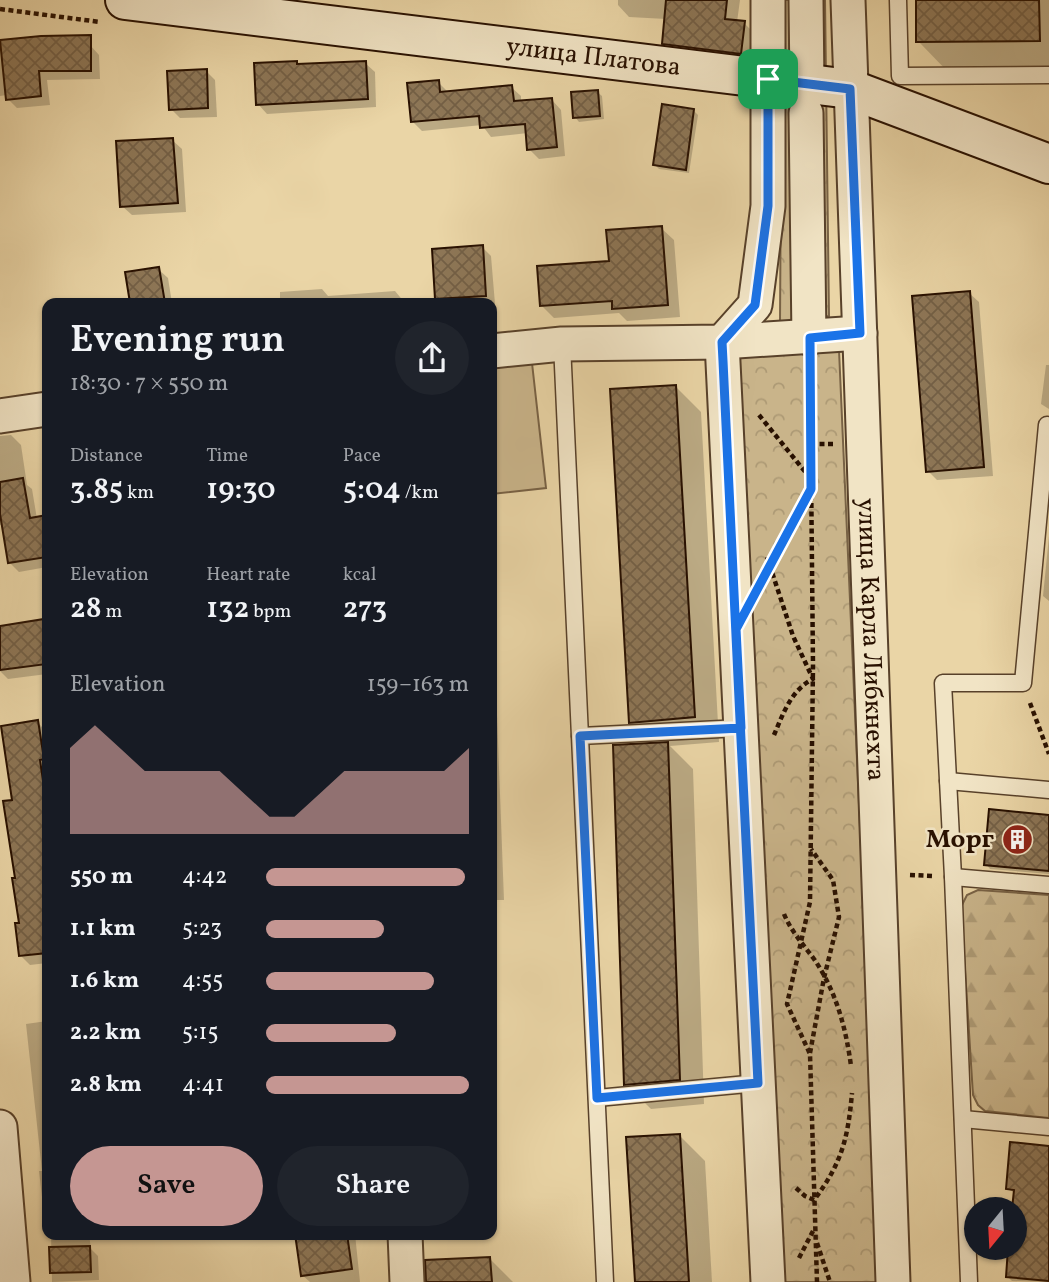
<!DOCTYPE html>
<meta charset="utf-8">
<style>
body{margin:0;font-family:Vollkorn,serif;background:#20242c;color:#f1f3f6;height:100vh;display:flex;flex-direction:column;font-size:26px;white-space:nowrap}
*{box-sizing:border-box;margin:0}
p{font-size:23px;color:#9ea1a6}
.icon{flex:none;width:38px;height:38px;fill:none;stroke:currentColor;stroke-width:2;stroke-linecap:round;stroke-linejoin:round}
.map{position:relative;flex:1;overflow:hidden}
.details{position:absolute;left:42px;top:298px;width:455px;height:942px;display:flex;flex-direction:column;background:#171b24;border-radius:14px;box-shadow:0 2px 5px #0004}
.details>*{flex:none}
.needle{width:46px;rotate:198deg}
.buttons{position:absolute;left:964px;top:1197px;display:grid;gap:14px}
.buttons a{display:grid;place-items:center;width:63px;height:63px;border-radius:50%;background:#171b24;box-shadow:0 2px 5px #0004;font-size:35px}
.pin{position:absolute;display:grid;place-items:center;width:60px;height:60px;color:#fff;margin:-30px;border-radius:14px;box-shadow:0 4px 10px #0006}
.round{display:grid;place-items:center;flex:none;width:74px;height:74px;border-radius:37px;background:#20242c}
.head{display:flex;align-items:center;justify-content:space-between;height:119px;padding:0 28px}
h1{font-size:38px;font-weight:600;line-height:52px}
.metrics{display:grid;grid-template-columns:repeat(3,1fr);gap:10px;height:119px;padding:7px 28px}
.metrics div{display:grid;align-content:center}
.metrics b{font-size:30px;font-weight:600}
.metrics small{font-size:19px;font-weight:400}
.metrics p{font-size:19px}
.chart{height:196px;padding:14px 28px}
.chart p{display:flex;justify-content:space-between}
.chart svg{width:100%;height:126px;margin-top:7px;fill:#c59692;opacity:.7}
.button{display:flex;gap:14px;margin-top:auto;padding:14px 28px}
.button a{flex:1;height:80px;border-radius:42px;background:#c59692;color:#111;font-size:28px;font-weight:600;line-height:80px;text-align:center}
.button a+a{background:#20242c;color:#f1f3f6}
ul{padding:0 28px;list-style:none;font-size:23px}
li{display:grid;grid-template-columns:112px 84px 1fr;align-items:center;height:52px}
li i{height:18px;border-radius:9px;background:#c59692}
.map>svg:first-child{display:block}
.forest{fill:url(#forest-firs);stroke:#786245;stroke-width:2}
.park{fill:url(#park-crowns);stroke:#786245;stroke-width:2}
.pitch{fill:#c9b48a;stroke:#786245;stroke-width:2}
.shadow{fill:#0003}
.building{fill:url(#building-cross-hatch);stroke:#281000;stroke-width:2}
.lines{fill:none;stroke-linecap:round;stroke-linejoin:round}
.lane-casing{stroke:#58412a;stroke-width:19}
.street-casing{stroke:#58412a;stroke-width:37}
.secondary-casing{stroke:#281000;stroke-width:42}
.path{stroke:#281000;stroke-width:4.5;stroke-dasharray:5 3.5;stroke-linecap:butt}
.lane{stroke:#f1e4c5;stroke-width:16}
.street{stroke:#f1e4c5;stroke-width:33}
.secondary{stroke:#f1e4c5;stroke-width:38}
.route-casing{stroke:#fff;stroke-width:14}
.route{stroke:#1a73e8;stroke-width:9}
.labels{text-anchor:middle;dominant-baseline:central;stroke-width:5;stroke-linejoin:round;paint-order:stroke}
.street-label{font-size:26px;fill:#281000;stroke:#f1e4c5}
.poi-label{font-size:26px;font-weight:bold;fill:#281000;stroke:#f1e4c5;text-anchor:end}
</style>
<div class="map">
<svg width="1049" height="1282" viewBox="0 0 1049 1282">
<defs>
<pattern id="forest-firs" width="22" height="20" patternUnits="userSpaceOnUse" patternTransform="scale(1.75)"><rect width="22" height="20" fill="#c9b48a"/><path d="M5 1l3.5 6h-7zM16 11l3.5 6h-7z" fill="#ad9a75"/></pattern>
<pattern id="park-crowns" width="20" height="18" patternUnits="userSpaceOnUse" patternTransform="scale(1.75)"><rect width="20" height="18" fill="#c9b48a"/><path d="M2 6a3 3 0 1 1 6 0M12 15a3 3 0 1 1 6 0" fill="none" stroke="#ad9a75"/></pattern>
<pattern id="building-cross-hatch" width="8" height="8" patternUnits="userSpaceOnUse" patternTransform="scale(1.75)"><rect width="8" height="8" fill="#8d7656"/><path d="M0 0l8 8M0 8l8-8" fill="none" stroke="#735f45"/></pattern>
</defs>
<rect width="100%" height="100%" fill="#ead5a6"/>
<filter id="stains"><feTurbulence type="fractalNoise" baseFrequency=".00286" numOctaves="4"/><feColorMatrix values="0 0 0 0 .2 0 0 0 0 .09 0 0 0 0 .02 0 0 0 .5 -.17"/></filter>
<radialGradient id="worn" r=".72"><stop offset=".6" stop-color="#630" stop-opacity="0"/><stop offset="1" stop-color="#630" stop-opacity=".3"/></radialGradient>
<polygon class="forest" points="978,890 1049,895 1049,1118 985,1111 978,1105 973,1095 961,907 967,895"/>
<g class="park">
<polygon points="782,0 825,0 829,316 780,323"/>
<polygon points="733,350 839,350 880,1282 775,1282"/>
</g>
<polygon class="pitch" points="532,363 546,488 492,494 492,368"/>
<g class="shadow">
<polygon points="618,0 740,0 737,22 744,23 756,35 753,64 675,55 664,43 666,19 629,17 618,5"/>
<polygon points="918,0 1049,0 1049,72 949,73 918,41"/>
<polygon points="29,39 90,45 99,55 100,79 47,80 50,105 17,108 8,99 7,95 0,96 0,42"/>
<polygon points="365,63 375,72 376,107 267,114 258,104 256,64"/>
<polygon points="206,71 215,80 217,117 180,118 171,109"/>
<polygon points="438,82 447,91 511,87 521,96 521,103 552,100 561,110 565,156 539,159 529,149 528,133 491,137 482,125 422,131 413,122"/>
<polygon points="597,92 602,96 604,119 579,122 575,117"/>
<polygon points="693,110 698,115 689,173 659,169 655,165"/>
<polygon points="172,140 182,149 186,212 132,215 122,206"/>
<polygon points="661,228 674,240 680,317 627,321 619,313 554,318 541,305 610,263"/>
<polygon points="482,247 491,256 495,304 441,303 437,299"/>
<polygon points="158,269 168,278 172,303 132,303"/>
<polygon points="322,289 328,296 395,291 405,303 280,303 280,292"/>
<polygon points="969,293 979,302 993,476 937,480 928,471"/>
<polygon points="1046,365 1049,365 1049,409 1041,404"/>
<polygon points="676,387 701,412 719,742 670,746 693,769 704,1104 651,1109 626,1084 653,745 630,722"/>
<polygon points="11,435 21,445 27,485 32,489 37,519 47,517 47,567 19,572 10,563 4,525 0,525 0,436"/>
<polygon points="1049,536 1049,601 1043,596"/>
<polygon points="492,582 504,900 492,900"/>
<polygon points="44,621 47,625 47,674 8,679 0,671 0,628"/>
<polygon points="37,722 47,732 47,963 30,965 21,956 14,801"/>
<polygon points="1049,817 1049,874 990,869 986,864"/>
<polygon points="47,1021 47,1211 43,1206 39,1171 42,1171 26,1024"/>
<polygon points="680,1136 705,1161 712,1282 636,1282"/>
<polygon points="1049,1147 1049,1282 1012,1281 1007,1276 1010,1248 1015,1248 1015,1193 1008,1189"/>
<polygon points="51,1234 89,1234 91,1249 98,1256 99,1280 52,1282"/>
<polygon points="297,1234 355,1234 360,1282 310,1282 302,1275"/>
<polygon points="490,1259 513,1282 433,1282"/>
</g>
<g class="building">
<polygon points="666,0 727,0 725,19 745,21 741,54 662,44"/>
<polygon points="916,0 1039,0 1040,41 916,42"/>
<polygon points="91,35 91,71 39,71 41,96 6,100 0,40 41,36"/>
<polygon points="297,61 297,64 366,61 368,99 256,105 254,63"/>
<polygon points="207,69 208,108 169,110 167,71"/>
<polygon points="439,80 440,92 512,85 514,101 552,98 557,147 527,150 525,124 480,128 479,116 411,122 407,83"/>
<polygon points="598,90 600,116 573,118 571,92"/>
<polygon points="662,104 694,109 686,170 653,165"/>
<polygon points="173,138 178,203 120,207 116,141"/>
<polygon points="662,226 668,305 612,309 612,301 540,306 537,266 609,261 606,230"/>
<polygon points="483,245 486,296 435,299 432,249"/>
<polygon points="159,267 165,303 130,303 125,272"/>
<polygon points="970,291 984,467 926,472 912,296"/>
<polygon points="676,385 695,717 629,723 610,389"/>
<polygon points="23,478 30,518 47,515 47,557 8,563 0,514 0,482"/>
<polygon points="44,619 47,664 0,670 0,626"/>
<polygon points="38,720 44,759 40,760 47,808 47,953 19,956 15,923 19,923 12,878 15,878 3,801 12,800 1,726"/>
<polygon points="668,742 680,1080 624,1085 613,745"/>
<polygon points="989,809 1049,815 1049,871 984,865"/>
<polygon points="680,1134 689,1282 635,1282 626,1137"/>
<polygon points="1010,1142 1049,1146 1049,1281 1006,1277 1008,1248 1015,1248 1015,1209 1012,1209 1014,1190 1006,1189"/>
<polygon points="295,1234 347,1234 352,1269 301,1276"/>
<polygon points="90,1246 91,1272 50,1273 49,1247"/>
<polygon points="490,1257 492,1282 426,1282 425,1260"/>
</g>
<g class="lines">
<defs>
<g id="lane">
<polyline points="898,0 900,76 1049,75"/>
<polyline points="562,344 605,1282"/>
<polyline points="580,736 741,728"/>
<polyline points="948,781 1049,790"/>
<polyline points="953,877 1049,885"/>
<polyline points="597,1098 758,1083"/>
<polyline points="963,1119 1049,1127"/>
<polyline points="969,1282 953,877 943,683 1023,683 1047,425 1049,426"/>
</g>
<g id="street">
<polyline points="768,0 768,206 755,305 722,342 768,1282"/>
<polyline points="806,0 807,84"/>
<path id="s1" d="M848,0L893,1282"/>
<polyline points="806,113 809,338"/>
<polyline points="492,351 562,344 722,342 860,333"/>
<polyline points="0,416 47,409"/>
<polyline points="0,1127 13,1282"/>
<polyline points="405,1234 407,1282"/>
</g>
<g id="secondary">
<path id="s2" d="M125,0L850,89L1049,164"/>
</g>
</defs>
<use href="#lane" class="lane-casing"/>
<use href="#street" class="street-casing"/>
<use href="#secondary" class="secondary-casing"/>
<g class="path">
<polyline points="0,9 100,22"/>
<polyline points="810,367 813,666 810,902 787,1004 810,1054 817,1282"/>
<polyline points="759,415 811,479"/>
<polyline points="811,444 835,444"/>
<path d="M767,557L793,636L813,679C791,690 783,714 774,735"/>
<polyline points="770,567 810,491"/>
<polyline points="1030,703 1049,754"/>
<polyline points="910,875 933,876"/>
<path d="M784,914C791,931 803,944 814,959C836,991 846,1028 851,1066"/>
<polyline points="810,1053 824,978 839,917 833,880 811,849"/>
<path d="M796,1188L805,1196L814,1200C842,1163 848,1138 852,1093"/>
<polyline points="817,1243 830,1282"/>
<polyline points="799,1258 814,1229"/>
</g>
<use href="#lane" class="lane"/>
<use href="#street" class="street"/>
<use href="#secondary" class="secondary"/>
</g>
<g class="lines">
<defs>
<path id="route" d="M768,79V206L755,305L722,342L723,361C734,602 746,842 758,1083L597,1098L580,736L741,728L736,629L811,489L810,338L860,333L850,89L768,79"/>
</defs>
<use href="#route" class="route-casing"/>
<use href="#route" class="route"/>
</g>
<defs>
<symbol id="building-disc" viewBox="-11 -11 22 22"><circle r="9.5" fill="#8f2418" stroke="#f1e4c5"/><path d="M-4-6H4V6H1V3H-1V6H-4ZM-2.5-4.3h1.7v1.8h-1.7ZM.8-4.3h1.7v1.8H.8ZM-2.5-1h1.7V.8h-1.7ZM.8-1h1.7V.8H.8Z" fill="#fff"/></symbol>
</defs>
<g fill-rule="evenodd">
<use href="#building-disc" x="1000" y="822" width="35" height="35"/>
</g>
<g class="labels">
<g class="street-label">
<text stroke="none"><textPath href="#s2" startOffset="472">улица Платова</textPath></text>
<text stroke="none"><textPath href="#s1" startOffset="640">улица Карла Либкнехта</textPath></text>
</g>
<g class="poi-label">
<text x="994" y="840">Морг</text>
</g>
</g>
<rect width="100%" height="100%" filter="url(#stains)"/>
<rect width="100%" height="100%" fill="url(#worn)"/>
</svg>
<div class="buttons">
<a><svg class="needle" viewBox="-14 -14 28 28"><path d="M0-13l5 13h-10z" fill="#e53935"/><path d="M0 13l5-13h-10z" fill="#9ea1a6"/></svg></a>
</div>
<div class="pin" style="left:768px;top:79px;background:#1e9e55"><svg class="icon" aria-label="arrive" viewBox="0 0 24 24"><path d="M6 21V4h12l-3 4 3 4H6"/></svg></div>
<section class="details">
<div class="head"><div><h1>Evening run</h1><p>18:30 · 7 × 550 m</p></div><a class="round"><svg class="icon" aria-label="share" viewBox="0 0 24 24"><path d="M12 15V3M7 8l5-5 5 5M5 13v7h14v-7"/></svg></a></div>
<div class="metrics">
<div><p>Distance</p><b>3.85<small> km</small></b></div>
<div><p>Time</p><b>19:30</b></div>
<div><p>Pace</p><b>5:04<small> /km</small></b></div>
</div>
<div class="metrics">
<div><p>Elevation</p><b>28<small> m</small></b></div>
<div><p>Heart rate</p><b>132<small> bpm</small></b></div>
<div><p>kcal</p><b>273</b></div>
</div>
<div class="chart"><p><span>Elevation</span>159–163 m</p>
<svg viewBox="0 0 160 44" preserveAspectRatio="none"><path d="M0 44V14L10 6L20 14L30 22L40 22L50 22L60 22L70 30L80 38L90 38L100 30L110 22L120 22L130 22L140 22L150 22L160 14V44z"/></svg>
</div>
<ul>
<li><b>550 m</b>4:42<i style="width:98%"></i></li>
<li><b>1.1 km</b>5:23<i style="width:58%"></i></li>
<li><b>1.6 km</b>4:55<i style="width:83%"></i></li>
<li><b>2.2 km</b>5:15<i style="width:64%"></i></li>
<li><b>2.8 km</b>4:41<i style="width:100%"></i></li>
</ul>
<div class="button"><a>Save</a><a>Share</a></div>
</section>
</div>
